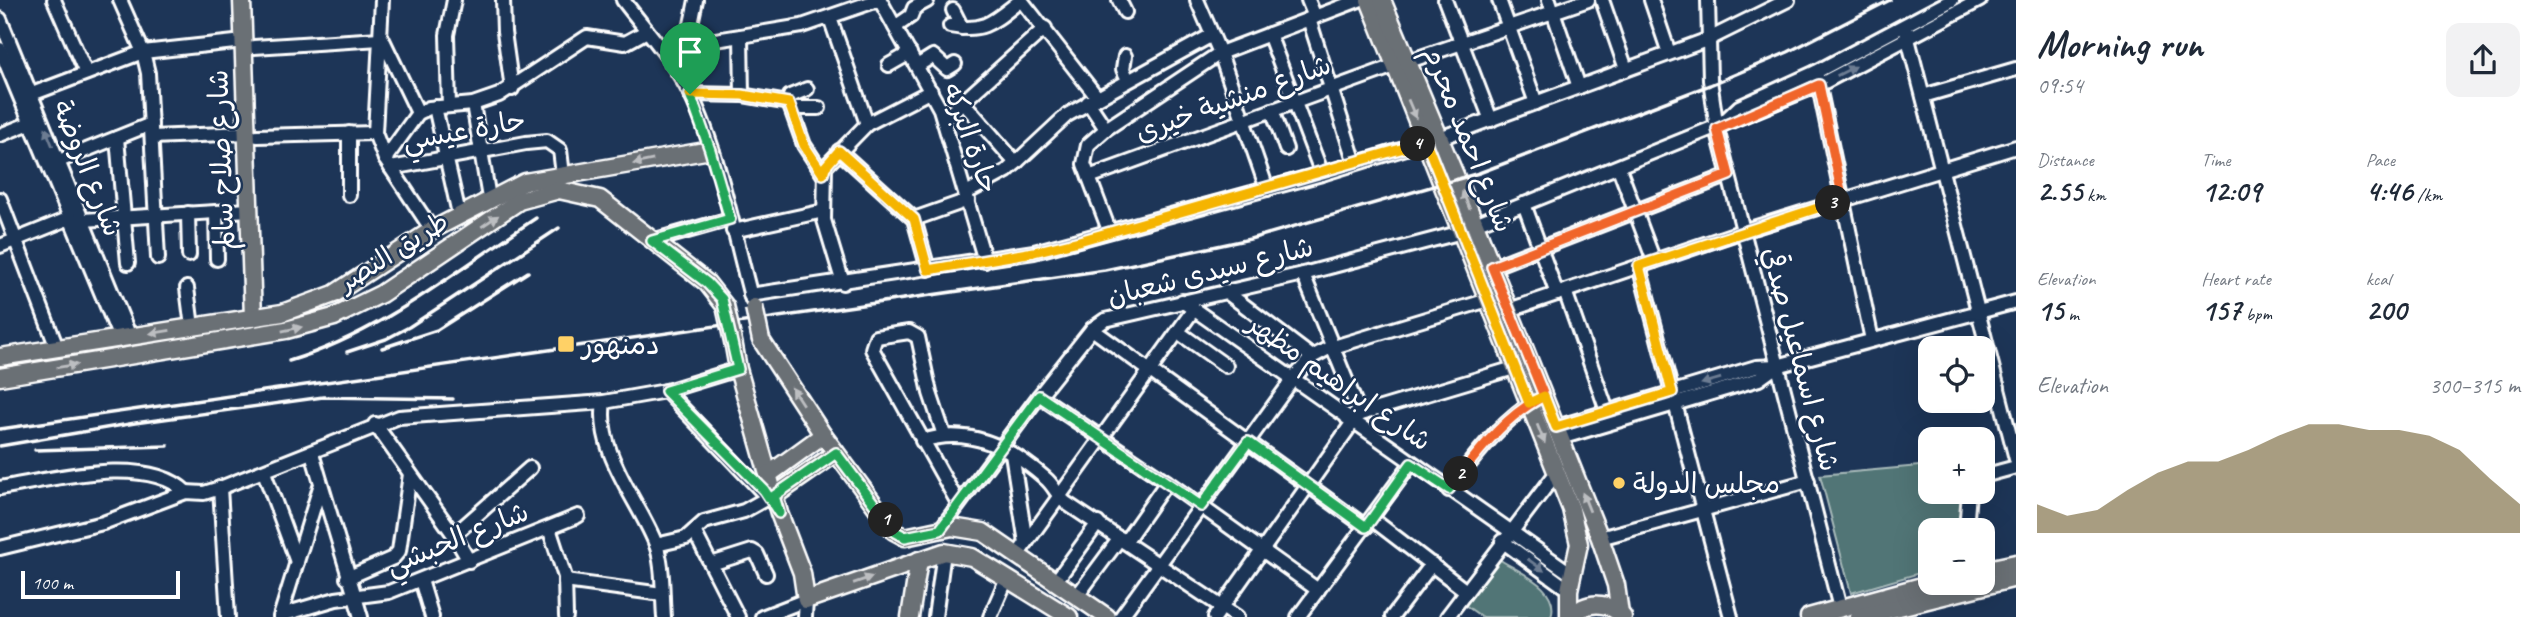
<!DOCTYPE html>
<meta charset="utf-8">
<style>
body{margin:0;font-family:Caveat,"Playpen Sans Arabic",sans-serif;background:#f2f2f3;color:#1f2937;height:100vh;display:flex;flex-direction:column;font-size:26px;white-space:nowrap}
*{box-sizing:border-box;margin:0}
p{font-size:23px;color:#747a83}
.icon{flex:none;width:38px;height:38px;fill:none;stroke:currentColor;stroke-width:2;stroke-linecap:round;stroke-linejoin:round}
.map{position:relative;flex:1;overflow:hidden}
.drawer{display:flex;flex-direction:column;background:#fff;width:525px}
.drawer>*{flex:none}
.buttons{position:absolute;left:1918px;top:336px;display:grid;gap:14px}
.buttons a{display:grid;place-items:center;width:77px;height:77px;border-radius:14px;background:#fff;box-shadow:0 7px 28px #0002;font-size:35px}
.scale{position:absolute;left:21px;bottom:18px;width:159px;box-sizing:border-box;padding-left:7px;border:4px solid #fff;border-top:0;font-size:19px;line-height:24px;white-space:nowrap;color:#fff;-webkit-text-stroke:5px #1d3557;paint-order:stroke}
.pin{position:absolute;display:grid;place-items:center;width:60px;height:60px;color:#fff;margin:-72px -30px;border-radius:50% 50% 50% 0;rotate:-45deg;box-shadow:0 0 7px #0007}
.pin .icon{rotate:45deg}
.km{position:absolute;width:35px;height:35px;margin:-18px;border-radius:50%;background:#222;color:#fff;font-size:19px;line-height:35px;text-align:center}
.round{display:grid;place-items:center;flex:none;width:74px;height:74px;border-radius:14px;background:#f2f2f3}
.overview{display:flex;align-items:center;justify-content:space-between;height:119px;padding:0 21px}
h1{font-size:38px;font-weight:800;line-height:52px}
.metrics{display:grid;grid-template-columns:repeat(3,1fr);gap:10px;height:119px;padding:7px 21px}
.metrics div{display:grid;align-content:center}
.metrics b{font-size:30px;font-weight:800}
.metrics small{font-size:19px;font-weight:400}
.metrics p{font-size:19px}
.chart{height:196px;padding:14px 21px}
.chart p{display:flex;justify-content:space-between}
.chart svg{width:100%;height:126px;margin-top:7px;fill:#84754c;opacity:.7}
main{display:flex;flex:1;min-height:0}
.map>svg:first-child{display:block}
.green{fill:#517576;stroke:#a8baba;stroke-width:2}
.lines{fill:none;stroke-linecap:round;stroke-linejoin:round}
.minor-casing{stroke:#fff;stroke-width:18}
.major-casing{stroke:#fff;stroke-width:21}
.minor{stroke:#1d3557;stroke-width:12}
.major{stroke:#6b6f75;stroke-width:16}
.rail{stroke:#fff;stroke-width:3.5}
.major-bridge-casing{stroke:#fff;stroke-width:21;stroke-linecap:butt}
.major-bridge{stroke:#6b6f75;stroke-width:16}
.oneway{fill:#6c7c92}
.oneway2{fill:#bcbec1}
.split-1-casing{stroke:#fff;stroke-width:14}
.split-2-casing{stroke:#fff;stroke-width:14}
.split-3-casing{stroke:#fff;stroke-width:14}
.split-4-casing{stroke:#fff;stroke-width:14}
.split-5-casing{stroke:#fff;stroke-width:14}
.split-1{stroke:#22a559;stroke-width:9}
.split-2{stroke:#22a559;stroke-width:9}
.split-3{stroke:#f0652b;stroke-width:9}
.split-4{stroke:#f5b400;stroke-width:9}
.split-5{stroke:#f5b400;stroke-width:9}
.poi-dot{fill:#ffd166;stroke:#1d3557;stroke-width:2.5}
.labels{text-anchor:middle;dominant-baseline:central;stroke-width:5;stroke-linejoin:round;paint-order:stroke}
.street-label{font-size:28px;fill:#fff;stroke:#1d3557}
.poi-label{font-size:28px;fill:#fff;stroke:#1d3557;text-anchor:start}
</style>
<main>
<div class="map">
<svg width="2016" height="617" viewBox="0 0 2016 617">
<rect width="100%" height="100%" fill="#1d3557"/>
<filter id="ink" filterUnits="userSpaceOnUse"><feTurbulence type="fractalNoise" baseFrequency=".0143" numOctaves="2"/><feDisplacementMap in="SourceGraphic" scale="14" xChannelSelector="R" yChannelSelector="G"/><feConvolveMatrix kernelMatrix="1 2 1 2 8 2 1 2 1" color-interpolation-filters="sRGB"/></filter>
<g filter="url(#ink)">
<g class="green">
<polygon points="1930,465 1930,492 1963,492 1963,530 1930,530 1930,570 1851,593 1820,475"/>
<path d="M1497,558C1518,572 1561,587 1551,617H1482L1465,605Z"/>
</g>
<g class="lines">
<defs>
<g id="minor">
<polyline points="54,0 86,73"/>
<polyline points="120,0 143,52 148,73 158,258"/>
<polyline points="382,0 375,133 385,159 432,230"/>
<polyline points="503,0 504,32 512,89"/>
<path d="M623,0C644,28 669,55 686,86C718,143 734,236 752,300"/>
<polyline points="880,0 940,109 985,261"/>
<polyline points="1021,0 1097,97"/>
<polyline points="1119,0 1125,12"/>
<polyline points="1197,0 1220,53 1267,189"/>
<polyline points="1308,0 1315,17"/>
<polyline points="1445,0 1491,120"/>
<polyline points="1499,0 1536,103"/>
<polyline points="1549,0 1579,87"/>
<polyline points="1602,0 1626,69"/>
<polyline points="1651,0 1669,53"/>
<polyline points="1708,0 1710,80 1717,129 1840,608"/>
<polyline points="953,10 962,28"/>
<polyline points="830,18 867,124"/>
<polyline points="0,19 130,337"/>
<polyline points="1309,19 1355,163"/>
<path d="M950,26C985,33 994,21 1021,0"/>
<polyline points="895,27 911,16 914,8 927,1"/>
<polyline points="1905,27 2016,459"/>
<polyline points="1269,34 1322,174"/>
<polyline points="741,36 742,95"/>
<polyline points="382,38 418,113"/>
<polyline points="685,45 802,26 878,0"/>
<polyline points="254,47 380,39"/>
<polyline points="0,49 120,338"/>
<polyline points="1125,56 1123,69 1128,80"/>
<polyline points="1409,61 1588,0"/>
<polyline points="671,62 688,39 696,0"/>
<polyline points="889,65 910,53"/>
<polyline points="917,66 933,56 947,69 955,64"/>
<polyline points="1816,72 1872,340"/>
<polyline points="807,89 790,96 789,103 804,145 823,174"/>
<polyline points="690,94 742,95 789,103"/>
<polyline points="1923,96 2016,69"/>
<polyline points="24,97 143,52 244,41"/>
<polyline points="963,102 1016,163"/>
<polyline points="1088,102 1106,129"/>
<polyline points="473,104 489,198"/>
<polyline points="449,106 447,35 454,0"/>
<polyline points="435,107 459,214"/>
<polyline points="791,108 819,108"/>
<polyline points="1272,110 1286,149"/>
<polyline points="944,119 1045,28"/>
<polyline points="1719,126 1739,107 1816,72 1952,0"/>
<polyline points="0,135 30,123"/>
<polyline points="257,136 375,133"/>
<polyline points="152,137 247,133"/>
<polyline points="117,138 128,263"/>
<polyline points="1440,138 1709,39 1788,0"/>
<polyline points="839,151 914,219 928,269"/>
<polyline points="385,159 418,113 429,108 473,104 499,95 587,37 625,43 647,31"/>
<polyline points="59,161 151,124"/>
<polyline points="391,168 526,143 547,141 560,150 563,175"/>
<polyline points="1619,168 1654,261"/>
<polyline points="1089,177 1394,66"/>
<polyline points="966,193 1007,171 1067,115 1212,35"/>
<polyline points="349,195 349,133"/>
<polyline points="0,199 57,348"/>
<polyline points="1524,204 1557,294"/>
<polyline points="216,212 217,259"/>
<polyline points="188,213 189,255"/>
<polyline points="914,219 968,200"/>
<polyline points="83,220 249,210"/>
<polyline points="1475,224 1819,85 1980,0"/>
<polyline points="1109,230 1084,164 1088,145 1106,129 1220,53 1359,0"/>
<polyline points="733,231 824,211"/>
<polyline points="652,241 730,219"/>
<polyline points="0,246 70,218"/>
<polyline points="1639,266 1731,617"/>
<polyline points="1492,267 1729,175"/>
<polyline points="1303,274 1360,414"/>
<polyline points="843,283 824,220 825,167 867,124 931,91"/>
<polyline points="187,288 192,327"/>
<polyline points="1225,291 1312,357"/>
<polyline points="1565,291 1607,411"/>
<polyline points="750,295 1034,252 1322,174 1426,142"/>
<polyline points="1182,301 1573,575"/>
<polyline points="1509,310 1743,231 2016,147"/>
<polyline points="1092,329 1366,527"/>
<polyline points="1178,332 1226,366"/>
<polyline points="666,391 775,505"/>
<polyline points="1983,391 1998,387"/>
<polyline points="1039,396 1167,482 1318,590"/>
<path d="M604,402C596,452 637,498 655,542C664,565 662,593 664,617"/>
<polyline points="1939,403 1946,401"/>
<polyline points="1347,418 1514,368"/>
<polyline points="375,424 454,535 469,561"/>
<polyline points="1556,427 1756,367 1777,366 2016,302"/>
<polyline points="944,435 930,393 918,337 909,332 876,337 872,349 958,503"/>
<polyline points="1560,438 1759,379 1777,366"/>
<path d="M922,441C969,426 1010,447 1045,478C1054,485 1057,496 1066,503L1237,617"/>
<polyline points="312,453 361,617"/>
<polyline points="1012,454 1026,543"/>
<polyline points="264,472 297,562"/>
<polyline points="1983,476 2016,467"/>
<path d="M0,488C50,480 146,453 186,492"/>
<polyline points="220,488 228,617"/>
<path d="M1449,490C1476,455 1504,416 1544,395"/>
<polyline points="1372,519 1466,591"/>
<polyline points="549,528 565,577 566,617"/>
<polyline points="940,530 1039,396 1092,329 1105,320 1303,274 1462,232"/>
<polyline points="1966,530 1969,492"/>
<polyline points="694,531 738,617"/>
<polyline points="454,535 530,468"/>
<polyline points="1600,538 1808,481"/>
<polyline points="1502,541 1569,590"/>
<polyline points="1125,542 1167,482"/>
<polyline points="656,545 686,538 704,522 744,511 769,497"/>
<polyline points="0,548 103,523 186,492 204,493 220,488 399,417 604,402 666,391 738,369"/>
<polyline points="1018,554 1194,309"/>
<polyline points="711,564 752,551 757,554 766,574"/>
<polyline points="347,578 393,558 399,551 410,474"/>
<polyline points="421,580 432,617"/>
<polyline points="565,581 662,594"/>
<polyline points="1056,581 1098,523"/>
<polyline points="1077,596 1120,538"/>
<polyline points="281,615 336,599 389,592 578,516"/>
<polyline points="280,617 320,487"/>
<polyline points="762,617 806,600 805,617"/>
<polyline points="935,617 944,552"/>
<polyline points="990,617 1007,578"/>
<polyline points="1121,617 1293,379 1312,357 1327,349 1488,300"/>
<polyline points="1215,617 1353,422"/>
<polyline points="1298,617 1411,464"/>
<polyline points="1392,617 1432,564"/>
<polyline points="1447,617 1557,472"/>
</g>
<g id="major">
<polyline points="242,0 253,318"/>
<polyline points="1369,0 1571,509 1579,544 1569,590 1569,617"/>
<polyline points="1382,0 1463,194 1600,538 1616,585 1620,614"/>
<polyline points="761,340 823,435 894,531 905,537 952,527 983,532 1107,617"/>
<polyline points="734,346 738,369 779,513 802,573 806,600 944,552 972,557 1069,617"/>
<polyline points="0,357 282,313 334,294 432,230 525,182 711,150"/>
<polyline points="0,377 286,330 334,317 381,294 519,201 559,190 600,199 707,283 725,306"/>
<polyline points="768,475 823,435"/>
<polyline points="774,496 836,453"/>
<polyline points="1983,570 2016,563"/>
<polyline points="910,617 919,560"/>
<path d="M1572,617C1586,600 1609,601 1623,617"/>
<polyline points="1809,617 1933,583"/>
<polyline points="1859,617 2016,578"/>
</g>
</defs>
<use href="#minor" class="minor-casing"/>
<use href="#major" class="major-casing"/>
<use href="#minor" class="minor"/>
<use href="#major" class="major"/>
<g class="rail">
<polyline points="382,348 437,330 528,272"/>
<polyline points="347,352 386,339 409,327 559,228"/>
<path d="M289,361C380,334 457,270 536,218"/>
<polyline points="0,429 1105,270 1250,239 1479,173 1710,85 1788,52 1890,0"/>
<polyline points="0,446 135,423 323,397 453,399"/>
<polyline points="35,450 168,446"/>
</g>
<defs>
<g id="major-bridge">
<polyline points="725,306 734,346"/>
<polyline points="754,307 761,340"/>
</g>
</defs>
<use href="#major-bridge" class="major-bridge-casing"/>
<use href="#major-bridge" class="major-bridge"/>
</g>
<defs><path id="oneway-solid" d="M-6-.8H1V-3.2L6.5 0L1 3.2V.8H-6Z" transform="scale(1.75)"/></defs>
<g class="oneway">
<use href="#oneway-solid" transform="translate(1846 71) rotate(-27)"/>
<use href="#oneway-solid" transform="translate(49 137) rotate(-112)"/>
<use href="#oneway-solid" transform="translate(1711 381) rotate(164)"/>
<use href="#oneway-solid" transform="translate(1536 565) rotate(36)"/>
</g>
<g class="oneway2">
<use href="#oneway-solid" transform="translate(1412 109) rotate(67)"/>
<use href="#oneway-solid" transform="translate(643 162) rotate(169)"/>
<use href="#oneway-solid" transform="translate(1466 200) rotate(-112)"/>
<use href="#oneway-solid" transform="translate(490 221) rotate(-34)"/>
<use href="#oneway-solid" transform="translate(292 329) rotate(-11)"/>
<use href="#oneway-solid" transform="translate(160 332) rotate(171)"/>
<use href="#oneway-solid" transform="translate(67 366) rotate(-9)"/>
<use href="#oneway-solid" transform="translate(797 396) rotate(-123)"/>
<use href="#oneway-solid" transform="translate(1541 434) rotate(68)"/>
<use href="#oneway-solid" transform="translate(1586 502) rotate(-112)"/>
<use href="#oneway-solid" transform="translate(863 580) rotate(-19)"/>
</g>
</g>
<g class="lines" filter="url(#ink)">
<defs>
<polyline id="split-1" points="690,94 710,150 730,219 652,241 707,283 722,299 738,369 666,391 764,490 779,513 774,496 836,453 886,520"/>
<polyline id="split-2" points="886,520 894,531 905,537 940,530 1039,396 1201,506 1248,442 1366,527 1411,464 1449,489 1461,474"/>
<path id="split-3" d="M1461,474C1484,444 1510,413 1544,396L1492,267L1729,175L1717,129L1819,85L1843,200L1833,203"/>
<polyline id="split-4" points="1418,144 1426,142 1529,403 1544,396 1556,427 1672,392 1639,266 1833,203"/>
<polyline id="split-5" points="690,94 742,95 789,103 804,145 823,174 825,167 839,151 914,219 928,270 1034,252 1079,241 1418,144"/>
</defs>
<use href="#split-1" class="split-1-casing"/>
<use href="#split-2" class="split-2-casing"/>
<use href="#split-3" class="split-3-casing"/>
<use href="#split-4" class="split-4-casing"/>
<use href="#split-5" class="split-5-casing"/>
<use href="#split-1" class="split-1"/>
<use href="#split-2" class="split-2"/>
<use href="#split-3" class="split-3"/>
<use href="#split-4" class="split-4"/>
<use href="#split-5" class="split-5"/>
</g>
<g class="poi-dot">
<rect x="557" y="335" width="18" height="18" rx="3.5"/>
<circle cx="1619" cy="483" r="7"/>
</g>
<g class="labels">
<g class="street-label">
<text transform="translate(1233 98) rotate(-20)">شارع منشية خيرى</text>
<text transform="translate(464 130) rotate(-10)">حارة عيسي</text>
<text transform="translate(971 138) rotate(70)">حارة البركه</text>
<text transform="translate(1469 139) rotate(68)">شارع احمد محرم</text>
<text transform="translate(221 160) rotate(-92)">شارع صلاح سالم</text>
<text transform="translate(88 168) rotate(68)">شارع الروضة</text>
<text transform="translate(393 251) rotate(-32)">طريق النصر</text>
<text transform="translate(1210 271) rotate(-14)">شارع سيدى شعبان</text>
<text transform="translate(1801 359) rotate(75)">شارع اسماعيل صدقي</text>
<text transform="translate(1340 382) rotate(35)">شارع ابراهيم مظهر</text>
<text transform="translate(457 538) rotate(-22)">شارع الحبشي</text>
</g>
<g class="poi-label">
<text x="582" y="344">دمنهور</text>
<text x="1633" y="483">مجلس الدولة</text>
</g>
</g>
</svg>
<div class="buttons">
<a><svg class="icon" aria-label="locate" viewBox="0 0 24 24"><circle cx="12" cy="12" r="6"/><path d="M12 2v4M12 18v4M2 12h4M18 12h4"/></svg></a>
<a>+</a>
<a>−</a>
</div>
<div class="scale">100 m</div>
<div class="pin" style="left:690px;top:94px;background:#1e9e55"><svg class="icon" aria-label="arrive" viewBox="0 0 24 24"><path d="M6 21V4h12l-3 4 3 4H6"/></svg></div>
<b class="km" style="left:886px;top:520px">1</b>
<b class="km" style="left:1461px;top:474px">2</b>
<b class="km" style="left:1833px;top:203px">3</b>
<b class="km" style="left:1418px;top:144px">4</b>
</div>
<section class="drawer">
<div class="overview"><div><h1>Morning run</h1><p>09:54</p></div><a class="round"><svg class="icon" aria-label="share" viewBox="0 0 24 24"><path d="M12 15V3M7 8l5-5 5 5M5 13v7h14v-7"/></svg></a></div>
<div class="metrics">
<div><p>Distance</p><b>2.55<small> km</small></b></div>
<div><p>Time</p><b>12:09</b></div>
<div><p>Pace</p><b>4:46<small> /km</small></b></div>
</div>
<div class="metrics">
<div><p>Elevation</p><b>15<small> m</small></b></div>
<div><p>Heart rate</p><b>157<small> bpm</small></b></div>
<div><p>kcal</p><b>200</b></div>
</div>
<div class="chart"><p><span>Elevation</span>300–315 m</p>
<svg viewBox="0 0 160 44" preserveAspectRatio="none"><path d="M0 44V34L10 38L20 36L30 29L40 23L50 19L60 19L70 15L80 10L90 6L100 6L110 8L120 8L130 10L140 15L150 25L160 34V44z"/></svg>
</div>
</section>
</main>
